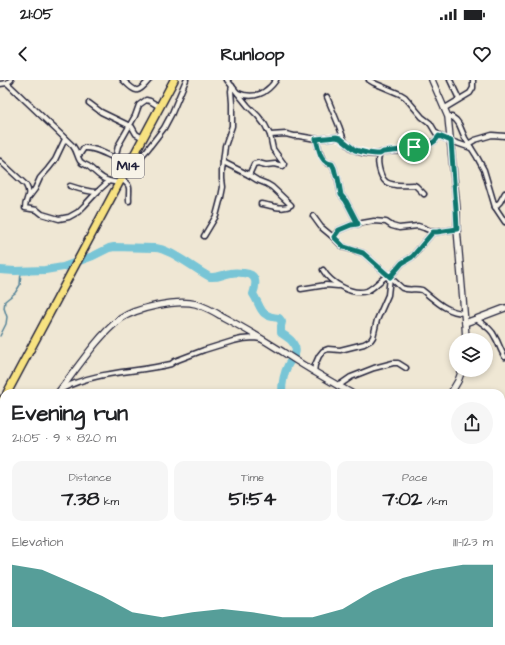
<!DOCTYPE html>
<meta charset="utf-8">
<style>
body{margin:0;font-family:"Architects Daughter",sans-serif;background:#f6f6f6;color:#202124;height:100vh;display:flex;flex-direction:column;font-size:15px;white-space:nowrap}
*{box-sizing:border-box;margin:0}
p{font-size:13px;color:#757577}
.icon{flex:none;width:22px;height:22px;fill:none;stroke:currentColor;stroke-width:2;stroke-linecap:round;stroke-linejoin:round}
.map{position:relative;flex:1;overflow:hidden}
.side{position:absolute;left:0px;top:309px;width:505px;height:256px;display:flex;flex-direction:column;background:#fff;border-radius:12px 12px 0 0;box-shadow:0 2px 6px #0003}
.side>*{flex:none}
.buttons{position:absolute;left:449px;top:253px;display:grid;gap:8px}
.buttons a{display:grid;place-items:center;width:44px;height:44px;border-radius:50%;background:#fff;box-shadow:0 2px 6px #0003;font-size:20px}
.pin{position:absolute;display:grid;place-items:center;width:34px;height:34px;color:#fff;margin:-17px;border:2px solid #fff;border-radius:50%;box-shadow:0 1px 4px #0007}
.round{display:grid;place-items:center;flex:none;width:42px;height:42px;border-radius:21px;background:#f6f6f6}
.head{display:flex;align-items:center;justify-content:space-between;height:68px;padding:0 12px}
h1{font-size:22px;font-weight:800;line-height:30px}
.metrics{display:grid;grid-template-columns:repeat(3,1fr);gap:6px;height:68px;padding:4px 12px}
.metrics div{display:grid;align-content:center;border-radius:10px;background:#f6f6f6;text-align:center}
.metrics b{font-size:20px;font-weight:800}
.metrics small{font-size:11px;font-weight:400}
.metrics p{font-size:11px}
.chart{height:112px;padding:8px 12px}
.chart p{display:flex;justify-content:space-between}
.chart svg{width:100%;height:72px;margin-top:4px;fill:#0f766e;opacity:.7}
.status{display:flex;justify-content:space-between;align-items:center;height:28px;padding:0 20px;background:#fff;direction:ltr}
.status svg{height:11px;fill:currentColor}
header{display:flex;justify-content:space-between;align-items:center;height:52px;padding:0 12px;background:#fff;font-size:18px;font-weight:800}
.map>svg:first-child{display:block}
.lines{fill:none;stroke-linecap:round;stroke-linejoin:round}
.stream{stroke:#568498;stroke-width:1.5}
.river{stroke:#78c5d6;stroke-width:8}
.street-casing{stroke:#22223b;stroke-width:7}
.secondary-casing{stroke:#22223b;stroke-width:8}
.highway-casing{stroke:#22223b;stroke-width:10}
.street{stroke:#f7f3e8;stroke-width:4}
.secondary{stroke:#f7f3e8;stroke-width:5.5}
.highway{stroke:#f7e281;stroke-width:7}
.route-casing{stroke:#fff;stroke-width:8}
.route{stroke:#0f766e;stroke-width:5}
.labels{text-anchor:middle;dominant-baseline:central;stroke-width:3;stroke-linejoin:round;paint-order:stroke}
.shield{fill:#f7f3e8;stroke:#62616f;stroke-width:1}
.shield-label{font-size:14px;font-weight:bold;fill:#22223b}
</style>
<div class="status"><b>21:05</b><svg viewBox="0 0 49 12"><path d="M0 12V9h3v3zM5 12V6h3v6zM10 12V3h3v9zM15 12V0h3v12zM26 1h20v11H26zM47 4h2v5h-2z"/></svg></div>
<header><svg class="icon" aria-label="back" viewBox="0 0 24 24"><path d="M15 5l-7 7 7 7"/></svg>Runloop<svg class="icon" aria-label="heart" viewBox="0 0 24 24"><path d="M12 20l-8-8c-3-5 5-10 8-4 3-6 11-1 8 4z"/></svg></header>
<div class="map">
<svg width="505" height="565" viewBox="0 0 505 565">
<rect width="100%" height="100%" fill="#efe7d4"/>
<filter id="ink" filterUnits="userSpaceOnUse"><feTurbulence type="fractalNoise" baseFrequency=".025" numOctaves="2"/><feDisplacementMap in="SourceGraphic" scale="8" xChannelSelector="R" yChannelSelector="G"/><feConvolveMatrix kernelMatrix="1 2 1 2 8 2 1 2 1" color-interpolation-filters="sRGB"/></filter>
<g filter="url(#ink)">
<g class="lines">
<polyline class="stream" points="0,256 6,244 7,237 4,228 5,221 15,213 20,205 21,191"/>
<g class="river">
<path d="M0,190L15,191L45,190L63,187L93,176L109,168L114,167L153,168C167,166 196,190 210,197C219,198 223,194 231,193C235,192 240,193 244,193C257,194 257,203 253,214C262,227 258,236 279,238L282,242L281,246V253C285,256 291,259 293,263C300,273 292,277 288,285C284,293 282,305 282,313"/>
<polyline points="501,471 505,471"/>
<polyline points="0,498 4,500"/>
<polyline points="84,561 85,563 92,565"/>
</g>
<defs>
<g id="street">
<path d="M123,0C136,12 137,15 149,0"/>
<polyline points="227,0 248,26 258,36 265,45 270,55 273,69 284,84 283,86 275,84 266,85 258,83 254,84 249,95"/>
<polyline points="369,0 374,3 400,14 405,17 422,37 430,43 436,53 442,57 451,61 471,68"/>
<polyline points="450,0 459,19"/>
<path d="M7,3L73,66C77,71 77,76 80,81C82,84 85,84 88,86C95,91 101,99 109,101C113,102 115,102 119,103"/>
<polyline points="0,4 7,3 11,0"/>
<path d="M238,13C254,20 267,13 276,0"/>
<polyline points="327,17 339,46 344,60"/>
<polyline points="89,23 101,32 132,47 136,54 143,58"/>
<polyline points="445,28 470,13 473,8 473,0"/>
<polyline points="448,37 452,37 456,40 459,44 465,58 477,77 484,90 495,127 505,142"/>
<path d="M270,55L286,54L294,56H299L316,59L337,57H340C345,61 349,67 355,70C362,74 372,75 380,74"/>
<path d="M316,59C318,65 320,78 326,82C328,84 330,84 332,84L334,88L336,96L338,99L341,115L346,121L358,144"/>
<polyline points="468,64 475,60 492,55 505,56"/>
<path d="M78,73L80,74L84,68C97,67 117,80 129,85L138,80L147,70L164,48L172,33L186,0"/>
<polyline points="116,80 116,75 118,66 135,36 139,25 146,20 150,21 160,27"/>
<path d="M0,81L26,105C32,116 25,118 25,128L37,130L42,134L59,139L69,137L78,132L84,126L97,112L109,101"/>
<path d="M223,82L249,95L257,100L267,104L272,107L291,125C283,131 271,125 261,124"/>
<path d="M121,99C133,107 128,108 129,121"/>
<path d="M70,106C79,109 88,112 97,112"/>
<path d="M424,114L416,106L414,105C405,105 394,107 386,102C380,97 375,79 381,73C384,71 395,72 399,71C404,70 407,68 411,67C418,65 426,65 433,62C436,61 437,58 439,56"/>
<polyline points="29,117 35,109 40,98 48,89 55,80 65,59"/>
<polyline points="495,127 500,122 505,113"/>
<path d="M313,136L321,147L333,157L341,165L346,168L363,173L402,208C409,211 415,208 422,210C435,220 447,233 464,233"/>
<polyline points="204,156 216,136 221,117 223,107 222,99 222,91 225,66 232,46 232,23 231,11 232,6"/>
<polyline points="333,157 339,150 351,145 374,141 386,142 392,146 399,148 418,146 424,148 433,152"/>
<path d="M323,190C330,202 351,216 367,211C374,208 380,200 387,196"/>
<polyline points="301,209 326,205 338,206"/>
<path d="M476,239C483,244 492,249 495,257C499,263 500,270 505,277"/>
<polyline points="314,292 315,285 319,276 323,271 328,269 340,270 364,264 371,260 373,257 377,240 388,215 390,197 402,183 412,177 433,152 437,152 457,149"/>
<polyline points="338,306 351,297 374,288 393,283 398,283 406,288"/>
<path d="M62,309C95,291 135,293 171,284L175,281L204,270L233,261L242,259L254,258L261,259"/>
<polyline points="501,327 502,327"/>
<polyline points="0,416 4,418"/>
<polyline points="322,561 325,565"/>
<polyline points="448,561 454,565"/>
</g>
<g id="secondary">
<polyline points="432,0 448,37 457,129 457,149 465,243 466,260"/>
<polyline points="465,243 476,239 505,228"/>
<path d="M58,313C76,290 97,257 120,239C136,228 177,219 196,224C206,227 215,232 223,237C244,248 264,260 283,272C305,287 328,300 351,313"/>
<polyline points="451,313 458,301 462,290"/>
<polyline points="0,389 4,383"/>
</g>
<g id="highway">
<polyline points="7,313 174,0"/>
<polyline points="0,325 4,318"/>
</g>
</defs>
<use href="#street" class="street-casing"/>
<use href="#secondary" class="secondary-casing"/>
<use href="#highway" class="highway-casing"/>
<use href="#street" class="street"/>
<use href="#secondary" class="secondary"/>
<use href="#highway" class="highway"/>
</g>
</g>
<g class="lines" filter="url(#ink)">
<defs>
<path id="route" d="M439,56L451,61L456,129L457,149L437,152H433L412,177L402,183L390,197L363,173L344,167L334,157L339,150L351,145L358,144L346,121L341,115L338,98L336,96L334,88L332,84C320,83 319,69 316,59L336,57L340,58L355,70L367,73L376,74H380L383,72L402,70L414,67L432,63L435,61Z"/>
</defs>
<use href="#route" class="route-casing"/>
<use href="#route" class="route"/>
</g>
<g class="labels">
<rect class="shield" x="112" y="74" width="32" height="24" rx="3"/>
<g class="shield-label">
<text x="128" y="86">M14</text>
</g>
</g>
</svg>
<div class="buttons">
<a><svg class="icon" aria-label="layers" viewBox="0 0 24 24"><path d="M12 4l9 5-9 5-9-5zM3 14l9 5 9-5"/></svg></a>
</div>
<div class="pin" style="left:414px;top:67px;background:#1e9e55"><svg class="icon" aria-label="arrive" viewBox="0 0 24 24"><path d="M6 21V4h12l-3 4 3 4H6"/></svg></div>
<section class="side">
<div class="head"><div><h1>Evening run</h1><p>21:05 · 9 × 820 m</p></div><a class="round"><svg class="icon" aria-label="share" viewBox="0 0 24 24"><path d="M12 15V3M7 8l5-5 5 5M5 13v7h14v-7"/></svg></a></div>
<div class="metrics">
<div><p>Distance</p><b>7.38<small> km</small></b></div>
<div><p>Time</p><b>51:54</b></div>
<div><p>Pace</p><b>7:02<small> /km</small></b></div>
</div>
<div class="chart"><p><span>Elevation</span>111–123 m</p>
<svg viewBox="0 0 160 44" preserveAspectRatio="none"><path d="M0 44V6L10 9L20 17L30 25L40 35L50 38L60 35L70 33L80 35L90 38L100 38L110 33L120 22L130 14L140 9L150 6L160 6V44z"/></svg>
</div>
</section>
</div>
